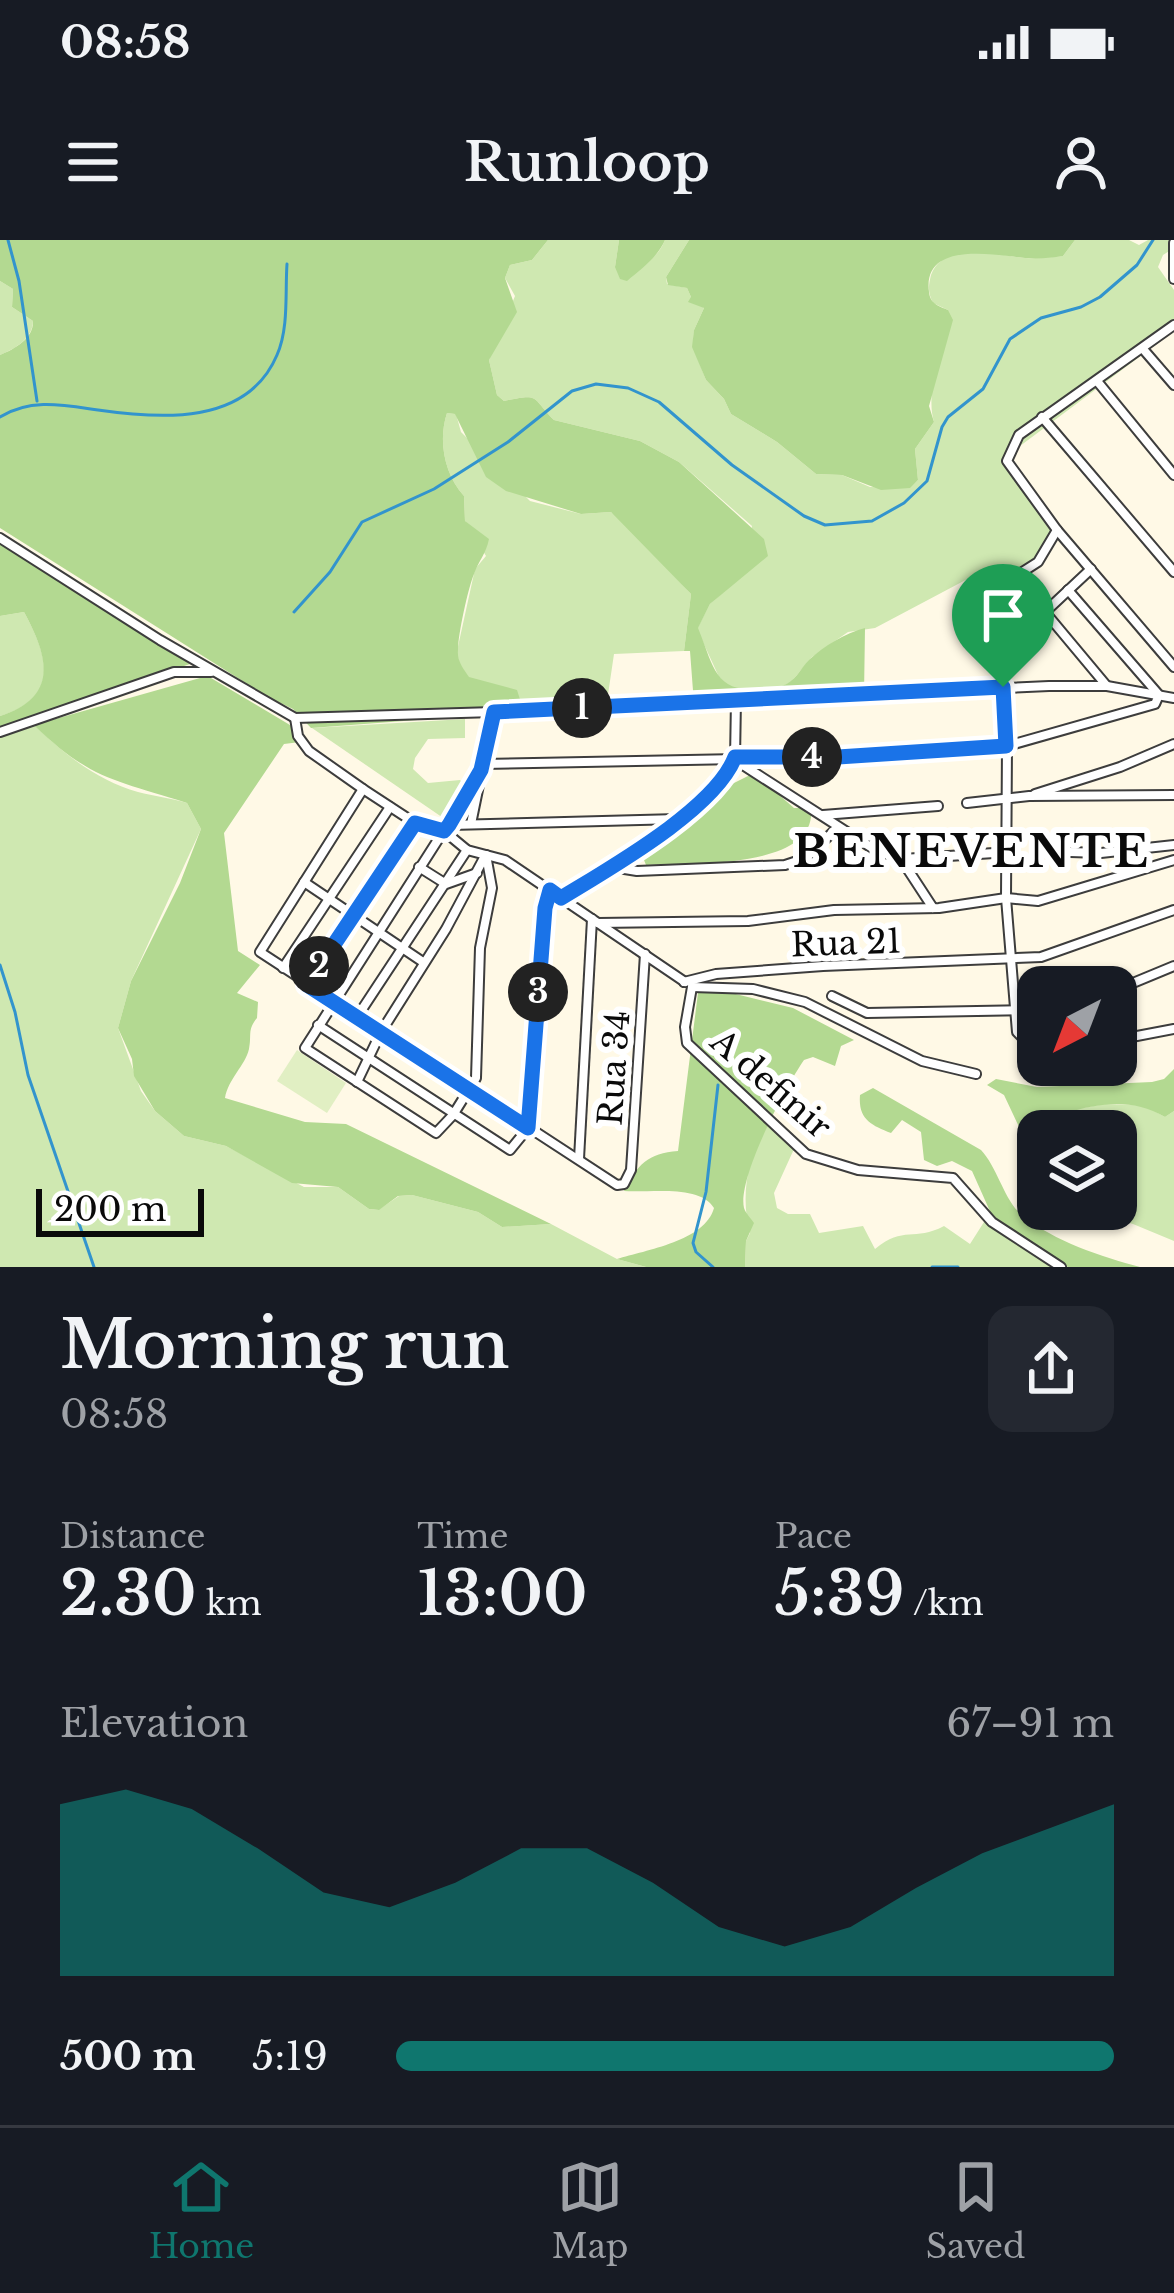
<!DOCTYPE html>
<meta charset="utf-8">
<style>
body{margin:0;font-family:"Libre Baskerville",serif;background:#242831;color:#f1f3f6;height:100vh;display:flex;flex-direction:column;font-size:45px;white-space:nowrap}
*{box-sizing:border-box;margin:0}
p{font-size:39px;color:#9ea1a6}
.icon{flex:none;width:66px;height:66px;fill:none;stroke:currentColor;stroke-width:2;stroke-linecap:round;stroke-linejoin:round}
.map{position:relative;height:1027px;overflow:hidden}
.details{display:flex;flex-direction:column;background:#171b24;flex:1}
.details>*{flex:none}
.needle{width:78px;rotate:222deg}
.tools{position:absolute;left:1017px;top:726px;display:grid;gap:24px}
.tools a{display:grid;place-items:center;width:120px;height:120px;border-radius:24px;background:#171b24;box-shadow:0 3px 9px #0004;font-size:60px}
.scale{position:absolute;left:36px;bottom:30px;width:168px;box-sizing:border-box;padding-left:12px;border:6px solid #0a0a0a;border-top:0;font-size:33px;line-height:42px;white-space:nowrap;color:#0a0a0a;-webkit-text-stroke:9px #fff;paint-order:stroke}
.pin{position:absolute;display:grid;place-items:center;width:102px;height:102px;color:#fff;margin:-123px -51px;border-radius:50% 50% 50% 0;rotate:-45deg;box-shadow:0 0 12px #0007}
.pin .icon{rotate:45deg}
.km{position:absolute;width:60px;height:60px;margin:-30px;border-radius:50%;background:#222;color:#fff;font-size:33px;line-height:60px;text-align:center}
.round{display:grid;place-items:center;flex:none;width:126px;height:126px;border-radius:24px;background:#242831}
.headline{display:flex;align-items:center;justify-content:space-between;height:204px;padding:0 60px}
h1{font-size:66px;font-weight:600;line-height:90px}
.metrics{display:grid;grid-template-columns:repeat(3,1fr);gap:18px;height:204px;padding:12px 60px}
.metrics div{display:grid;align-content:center}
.metrics b{font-size:60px;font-weight:600}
.metrics small{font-size:33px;font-weight:400}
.metrics p{font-size:33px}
.chart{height:336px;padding:24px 60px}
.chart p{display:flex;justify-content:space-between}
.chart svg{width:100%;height:216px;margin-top:12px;fill:#0f766e;opacity:.7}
ul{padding:0 60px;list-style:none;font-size:39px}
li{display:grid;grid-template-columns:192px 144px 1fr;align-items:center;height:90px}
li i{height:30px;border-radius:15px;background:#0f766e}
.status{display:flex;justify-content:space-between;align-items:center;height:84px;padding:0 60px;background:#171b24;direction:ltr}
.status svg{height:33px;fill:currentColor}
header{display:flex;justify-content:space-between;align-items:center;height:156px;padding:0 60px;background:#171b24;font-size:54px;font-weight:600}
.tabs{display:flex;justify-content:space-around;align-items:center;height:168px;border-top:3px solid #363941;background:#171b24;font-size:33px;color:#9ea1a6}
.tabs a{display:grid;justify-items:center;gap:6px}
.tabs .current{color:#0f766e}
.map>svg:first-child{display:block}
.green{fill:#cfe8b1}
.forest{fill:#b3d991}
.pitch{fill:#e1efc3}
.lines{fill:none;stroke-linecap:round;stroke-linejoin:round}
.stream{stroke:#3294cd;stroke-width:3}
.minor-casing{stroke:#3d3d3d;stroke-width:12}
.minor{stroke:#fff;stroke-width:8}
.route-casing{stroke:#fff;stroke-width:24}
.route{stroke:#1a73e8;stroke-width:15}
.labels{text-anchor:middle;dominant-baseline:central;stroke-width:12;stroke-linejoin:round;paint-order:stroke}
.street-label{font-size:33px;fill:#0a0a0a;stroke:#fff}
.district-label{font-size:45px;font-weight:bold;letter-spacing:3px;fill:#0a0a0a;stroke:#fff}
</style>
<div class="status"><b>08:58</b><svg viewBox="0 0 49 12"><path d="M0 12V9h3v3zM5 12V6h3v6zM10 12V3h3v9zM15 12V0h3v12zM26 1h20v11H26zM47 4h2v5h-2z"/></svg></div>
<header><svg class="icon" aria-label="menu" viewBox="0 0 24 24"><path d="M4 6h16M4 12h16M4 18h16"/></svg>Runloop<svg class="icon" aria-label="person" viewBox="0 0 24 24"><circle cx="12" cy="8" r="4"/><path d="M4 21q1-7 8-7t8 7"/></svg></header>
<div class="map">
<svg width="1174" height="1027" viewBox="0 0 1174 1027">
<rect width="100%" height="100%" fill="#fff9e6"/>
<g class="green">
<path d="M548,0H619L615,27C639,26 655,24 665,0H689L666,37L667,44L687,48L691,57L704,68L694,90L693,107L706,140L724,159L731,174L777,202L816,234L842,235L870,247L909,248L918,240L915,209L934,182C923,144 951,107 948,70L933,63C928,53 928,47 931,35C944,0 995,15 1025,18C1038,19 1050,17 1063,16L1075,0H1129L1139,5L1148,0H1174V8L1163,15L1158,27L1174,50V91L1012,212L1009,221L1055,284L1029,329L982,350L992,326L875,388L848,392L812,417L791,442L779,448L733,450L719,437L697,389L710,364L744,334L752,286L679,222L640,201L554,180C531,157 541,153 504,161L497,155L489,120L515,56L505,38L510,25L532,20Z"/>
<path d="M0,41L13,49L12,67L33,81C33,98 15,109 0,115Z"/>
<path d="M447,173L456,174L461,192L530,261L581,274L611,272L624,282L691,354L684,411L614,414L606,468L524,472L468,437L459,423L457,411L475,329L486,316L465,281L464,256C444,234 438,200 447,173Z"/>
<path d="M24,372C49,418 60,457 0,476V376Z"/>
<polygon points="465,479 465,498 428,499 415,518 413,529 428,543 460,540 466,547 452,584 312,488"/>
<path d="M32,482C62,513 96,540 138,552C154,556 171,558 187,563L201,589L131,741L118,788L141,851L155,871L184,896L226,906L304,947H338L369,969L378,970L399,956L412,955L478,972L502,987L551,984L617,1019L646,1027H0V494Z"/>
<polygon points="1105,864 1144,865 1165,877 1174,871 1174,1001 1133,984 1080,969 1116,969 1116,891 1038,891 1038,933 1020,889 1069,870"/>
<path d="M771,881L794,909L774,953L777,968L788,974H810L819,993L863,986L875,1009C904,985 914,1002 944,986L970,1004L991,971L1011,993L1068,1027H745L746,1001L750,993C740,957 747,911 771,881Z"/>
</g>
<g class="forest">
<path d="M0,0H548L532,20L510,25L505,38L517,72L489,120L497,155L504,161C541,153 531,157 554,180L640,201L679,222L764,299L768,316L710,364L698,388C712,421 714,452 754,449C763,449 774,449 782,446C795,442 800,429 809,420C824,406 845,393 865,388L864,455L694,464L690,411H684L691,354L611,272L581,274L506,251L486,237L455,174L447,173C438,200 444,234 464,256L465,281L489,299C486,314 479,320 474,334C468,348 458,395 458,410C457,421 463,428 469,437L517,450L524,472L311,488L293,469L268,457L0,288V115C15,109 34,98 33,81L12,67L13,49L0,41Z"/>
<path d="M619,0H665C658,17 641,29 627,41L620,39L615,27Z"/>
<path d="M689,0H1075L1063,16C1051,18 1038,19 1025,18C996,15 922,0 929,52C930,64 939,66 948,70L953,80L929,166L934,182L915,209L918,240L910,248L881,250L842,235L816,234L777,202L731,174L724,159L706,140L692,107L694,90L704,68L688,62L691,57L687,48L668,45L666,37Z"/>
<path d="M0,303L190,424L0,487V476C59,457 49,418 24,372L0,376Z"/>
<path d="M200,438H211L295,488L308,501L284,504L224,593L238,711L260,725L237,753L258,762L257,778C247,790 252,795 249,809C245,826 228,839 225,858L305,882L346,884L551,984L502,987L478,972L412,955L398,956L379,970L369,969L338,947L292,943L226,906L184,896L155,871L134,836L132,819L118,788L131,741L180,643L201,589L187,563C116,540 90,540 34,485Z"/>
<path d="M754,533L794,568H811C818,630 689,623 646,625L640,610L726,547Z"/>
<path d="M699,745L793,768L854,800L841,806L835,826L813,817L804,820C786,846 737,938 744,968C746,974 751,978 754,983L746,1001L745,1027H646L617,1019C646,1010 705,1001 714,968C700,944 650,953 624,951C637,925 648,913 678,911Z"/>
<path d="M1174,829V871L1165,877C1117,849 1068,873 1020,889L1004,855L987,845L996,839L1037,847L1152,842L1164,839Z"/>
<path d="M873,848L981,910C998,928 1004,961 1023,976C1054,1001 1102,1017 1140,1027H1068L993,978L972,931L952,921L937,926L924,920L921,892L902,880L891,893C871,885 858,879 860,855Z"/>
</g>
<polygon class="pitch" points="297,810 346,843 327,873 277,841"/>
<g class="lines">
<g class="stream">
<polyline points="8,0 19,41 37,161"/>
<path d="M0,177C31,158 63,165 98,170C160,179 247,186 277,115C289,88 285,52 287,24"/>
<polyline points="294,372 330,332 362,282 434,249 508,202 572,151 596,144 628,148 659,162 732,225 804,276 825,285 872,281 904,263 927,241 942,187 948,177 983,149 1010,99 1041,78 1081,67 1100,57 1137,25 1153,0"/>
<polyline points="0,725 15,772 28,835 94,1027"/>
<polyline points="713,1027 696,1012 693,1003 706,952 718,845"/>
<polyline points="932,1027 958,1027"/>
</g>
<defs>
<g id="minor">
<polyline points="1174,3 1174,39"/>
<polyline points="1174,85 1019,195 1007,221 1057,290 1174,427"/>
<polyline points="1143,109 1174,145"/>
<polyline points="1097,141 1174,235"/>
<polyline points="1042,177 1174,332"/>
<polyline points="0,298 160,400 295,478 494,472 1049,446 1107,446 1174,458"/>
<polyline points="1091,329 1045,372 1106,445"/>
<polyline points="295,478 298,496 309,511 363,549 415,583 444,591 467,610 505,620 685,742"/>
<polyline points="0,492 174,432 211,432"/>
<polyline points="735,519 736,459"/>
<polyline points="735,520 872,608 901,619 933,668"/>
<polyline points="483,524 837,517 1007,506 1155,464 1159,455 1068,350"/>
<polyline points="478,537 305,808 436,893 453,875 476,838 480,708 492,648 486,615"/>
<polyline points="363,549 260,712 617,945 624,944 631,930 645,714"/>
<polyline points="1035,554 1120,527 1174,504"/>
<polyline points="967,563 1029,556 1174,555"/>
<polyline points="823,575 938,566"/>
<polyline points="471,584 494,472"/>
<polyline points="451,585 678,579"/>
<polyline points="1039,611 1101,613 1174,605"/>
<polyline points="903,619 994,613"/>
<polyline points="419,627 446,644 477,633"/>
<polyline points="612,627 637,631 785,625 806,618 838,587"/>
<polyline points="304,642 423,722"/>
<polyline points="561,657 612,627 713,553 735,520"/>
<polyline points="598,683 748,681 834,670 939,668 1006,658 1038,661 1174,620"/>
<polyline points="283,728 390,567"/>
<polyline points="684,742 716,734 823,726 1041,717 1174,670"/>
<polyline points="307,744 415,583"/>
<polyline points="692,747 685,787 687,803 806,914 858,930 953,938 992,982 1061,1027"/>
<polyline points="692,747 753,749 805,762 922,821 976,834"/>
<polyline points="1116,750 1174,726"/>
<polyline points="832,756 867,773 1038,770"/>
<polyline points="357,777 467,610"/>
<polyline points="318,785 510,910 528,888 545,667 550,650"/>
<polyline points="1116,800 1174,789"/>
<polyline points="1038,801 1025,800 1017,792 1006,658 1007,506 998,353 1002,345 1038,322 1057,290"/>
<polyline points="357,842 381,792 446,689 485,616"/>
<polyline points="579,919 592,679"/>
</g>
</defs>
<use href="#minor" class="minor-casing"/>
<use href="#minor" class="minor"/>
</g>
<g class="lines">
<defs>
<path id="route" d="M1003,447L1006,506L838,517H735C715,569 610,628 561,658L550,650L545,668L528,888L307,745L415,583L444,591L449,585L481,530L494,472Z"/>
</defs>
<use href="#route" class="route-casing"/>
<use href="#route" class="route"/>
</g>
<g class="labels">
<g class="street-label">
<text transform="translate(846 703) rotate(-2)">Rua 21</text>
<text transform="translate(614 828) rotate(-86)">Rua 34</text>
<text transform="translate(771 844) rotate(41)">A definir</text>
</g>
<g class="district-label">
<text x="972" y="611">BENEVENTE</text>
</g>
</g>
</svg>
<div class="tools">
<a><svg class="needle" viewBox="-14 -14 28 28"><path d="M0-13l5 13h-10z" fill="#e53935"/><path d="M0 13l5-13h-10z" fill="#9ea1a6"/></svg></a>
<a><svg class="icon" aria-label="layers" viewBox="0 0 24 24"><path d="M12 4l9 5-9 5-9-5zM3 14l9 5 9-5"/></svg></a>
</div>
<div class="scale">200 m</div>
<div class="pin" style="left:1003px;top:447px;background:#1e9e55"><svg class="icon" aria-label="arrive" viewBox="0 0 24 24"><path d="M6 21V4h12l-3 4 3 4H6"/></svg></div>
<b class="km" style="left:582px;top:468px">1</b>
<b class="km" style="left:319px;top:726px">2</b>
<b class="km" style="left:538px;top:752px">3</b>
<b class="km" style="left:812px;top:517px">4</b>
</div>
<section class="details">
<div class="headline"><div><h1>Morning run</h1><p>08:58</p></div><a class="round"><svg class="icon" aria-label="share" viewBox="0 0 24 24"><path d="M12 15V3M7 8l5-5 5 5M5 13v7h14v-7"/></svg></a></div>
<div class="metrics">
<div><p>Distance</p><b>2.30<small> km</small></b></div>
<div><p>Time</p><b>13:00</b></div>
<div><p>Pace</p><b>5:39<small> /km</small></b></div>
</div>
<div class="chart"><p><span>Elevation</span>67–91 m</p>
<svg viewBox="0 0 160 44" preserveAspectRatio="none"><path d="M0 44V9L10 6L20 10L30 18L40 27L50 30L60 25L70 18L80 18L90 25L100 34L110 38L120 34L130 26L140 19L150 14L160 9V44z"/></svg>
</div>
<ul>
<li><b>500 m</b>5:19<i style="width:100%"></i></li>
</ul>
</section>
<nav class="tabs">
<a class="current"><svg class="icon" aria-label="home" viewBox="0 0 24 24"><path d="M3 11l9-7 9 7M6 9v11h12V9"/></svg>Home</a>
<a><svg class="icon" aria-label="map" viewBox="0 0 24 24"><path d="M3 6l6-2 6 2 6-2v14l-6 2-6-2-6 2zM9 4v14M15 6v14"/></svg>Map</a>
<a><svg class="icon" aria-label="saved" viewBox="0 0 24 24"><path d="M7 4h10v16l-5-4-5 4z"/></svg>Saved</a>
</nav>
